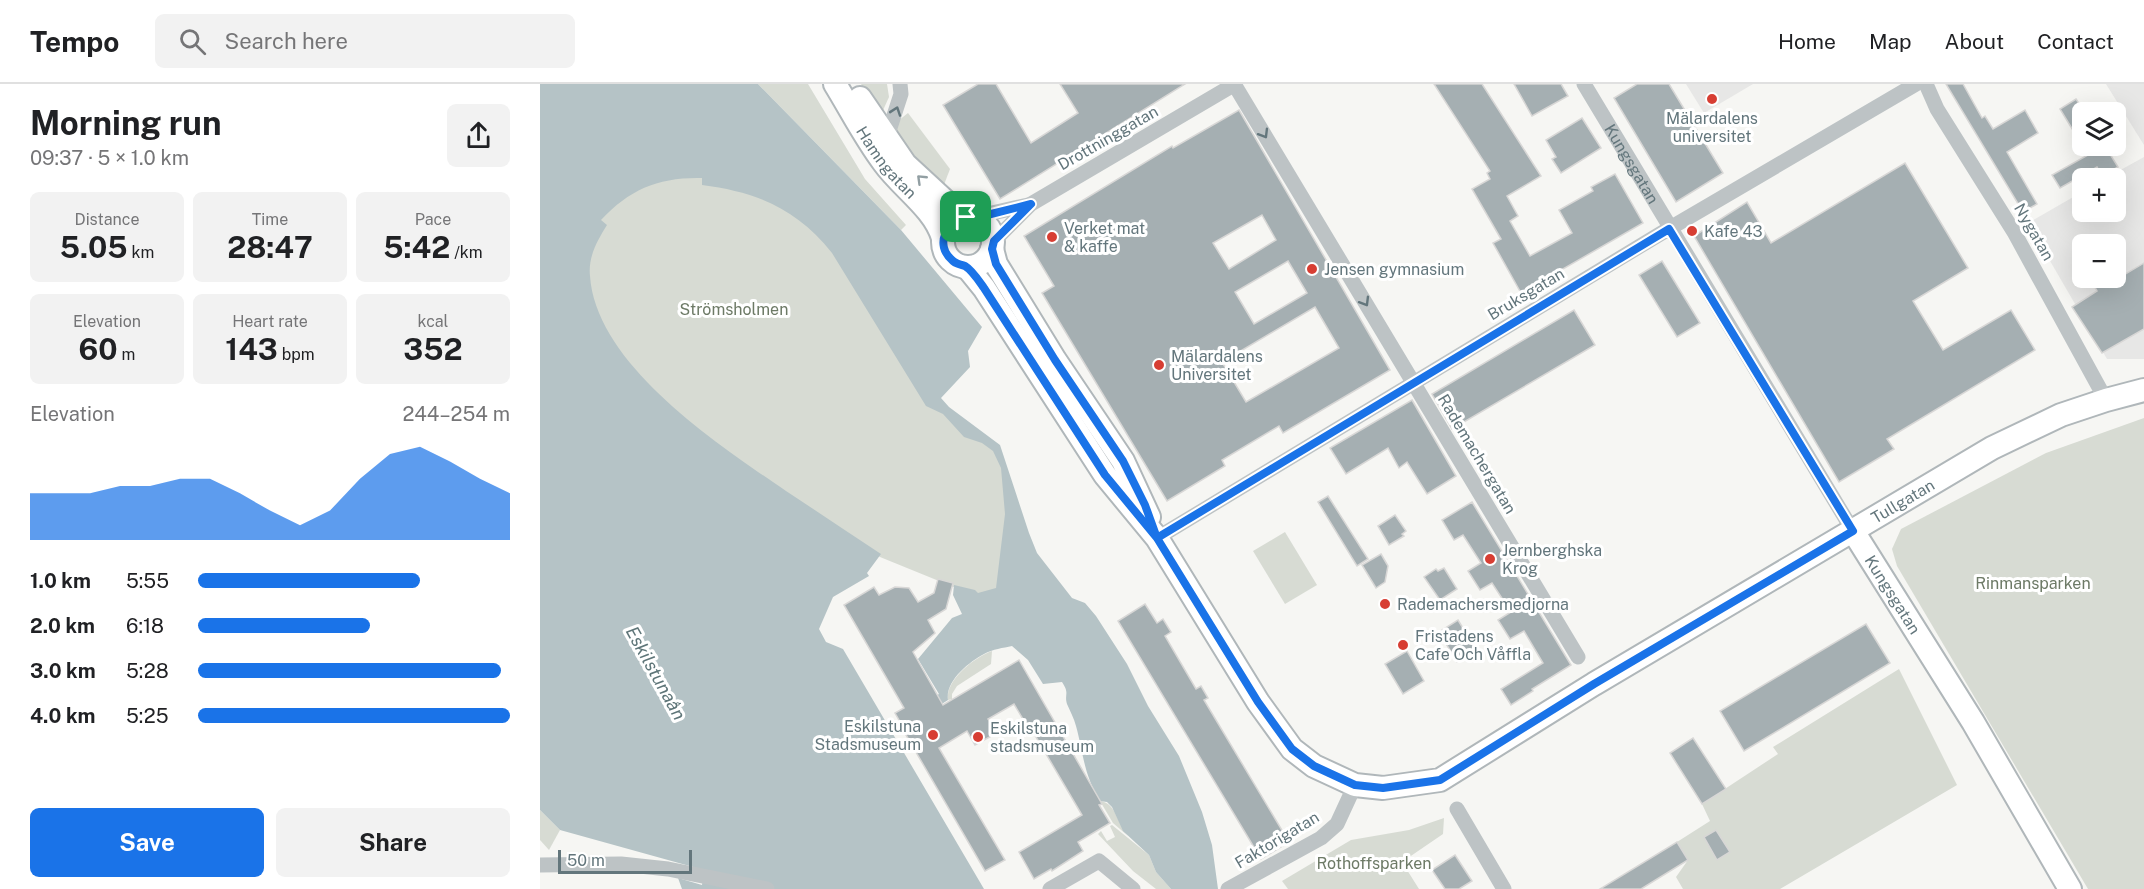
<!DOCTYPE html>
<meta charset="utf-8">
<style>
body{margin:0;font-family:"Public Sans",sans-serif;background:#f2f2f2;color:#202124;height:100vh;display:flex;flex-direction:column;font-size:22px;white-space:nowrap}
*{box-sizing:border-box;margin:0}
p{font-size:20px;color:#757577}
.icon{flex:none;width:33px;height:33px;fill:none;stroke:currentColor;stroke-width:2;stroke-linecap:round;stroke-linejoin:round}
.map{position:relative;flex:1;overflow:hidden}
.side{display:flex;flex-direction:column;background:#fff;width:540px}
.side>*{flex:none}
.tools{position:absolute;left:1532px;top:18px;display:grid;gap:12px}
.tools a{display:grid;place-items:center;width:54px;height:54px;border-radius:9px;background:#fff;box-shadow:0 6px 24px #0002;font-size:30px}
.scale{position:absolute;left:18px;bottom:15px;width:134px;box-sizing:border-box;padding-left:6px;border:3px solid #63767c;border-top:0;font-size:16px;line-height:21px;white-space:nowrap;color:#63767c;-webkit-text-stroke:4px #fff;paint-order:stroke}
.pin{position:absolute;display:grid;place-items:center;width:51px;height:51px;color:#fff;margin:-26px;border-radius:12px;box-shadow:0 3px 9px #0006}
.round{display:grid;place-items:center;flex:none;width:63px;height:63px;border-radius:9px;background:#f2f2f2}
.overview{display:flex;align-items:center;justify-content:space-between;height:102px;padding:0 30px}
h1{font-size:33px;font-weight:700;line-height:45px}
.metrics{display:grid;grid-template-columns:repeat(3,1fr);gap:9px;height:102px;padding:6px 30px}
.metrics div{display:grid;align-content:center;border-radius:9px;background:#f2f2f2;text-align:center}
.metrics b{font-size:30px;font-weight:700}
.metrics small{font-size:16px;font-weight:400}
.metrics p{font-size:16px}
.chart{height:168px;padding:12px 30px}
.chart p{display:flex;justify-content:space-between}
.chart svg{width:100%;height:108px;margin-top:6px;fill:#1a73e8;opacity:.7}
.cta{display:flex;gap:12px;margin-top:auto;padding:12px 30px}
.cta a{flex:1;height:69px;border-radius:9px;background:#1a73e8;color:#fff;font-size:24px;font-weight:700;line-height:69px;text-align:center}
.cta a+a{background:#f2f2f2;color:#202124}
ul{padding:0 30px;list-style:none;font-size:20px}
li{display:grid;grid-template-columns:96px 72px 1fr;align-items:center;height:45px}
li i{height:15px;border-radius:8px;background:#1a73e8}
header{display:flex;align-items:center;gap:36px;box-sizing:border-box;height:84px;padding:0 30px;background:#fff;border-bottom:2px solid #e0e0e0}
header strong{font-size:28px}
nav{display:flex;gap:33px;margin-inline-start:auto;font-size:21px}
.search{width:420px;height:54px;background:#f2f2f2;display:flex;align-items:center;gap:15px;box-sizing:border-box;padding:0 21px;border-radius:9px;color:#757577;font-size:22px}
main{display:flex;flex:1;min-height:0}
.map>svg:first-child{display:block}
.built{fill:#e7e7e6;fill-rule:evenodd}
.green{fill:#d7dbd3}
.water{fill:#b5c3c6}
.building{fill:#a5afb2;stroke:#d8d7d6;stroke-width:1.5;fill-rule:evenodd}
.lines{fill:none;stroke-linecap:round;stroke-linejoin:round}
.secondary-casing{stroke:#b0b7ba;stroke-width:26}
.street{stroke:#bdc3c5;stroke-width:15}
.secondary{stroke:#fff;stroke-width:22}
.oneway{stroke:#63767c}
.oneway2{stroke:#929fa3}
.route-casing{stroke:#fff;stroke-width:12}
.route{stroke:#1a73e8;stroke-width:8}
.poi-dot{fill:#d73e33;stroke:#fff;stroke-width:2}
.labels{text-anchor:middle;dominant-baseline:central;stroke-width:6;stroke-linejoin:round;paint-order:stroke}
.poi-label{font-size:16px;fill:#63767c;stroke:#fff;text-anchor:start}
.street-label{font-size:16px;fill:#63767c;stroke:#fff}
.park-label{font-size:16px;fill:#6d7a66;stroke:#fff}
.water-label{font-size:18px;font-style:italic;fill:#5e7578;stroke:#fff}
</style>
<header>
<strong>Tempo</strong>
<div class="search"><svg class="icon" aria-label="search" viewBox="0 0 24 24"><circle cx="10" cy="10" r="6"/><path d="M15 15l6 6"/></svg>Search here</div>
<nav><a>Home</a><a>Map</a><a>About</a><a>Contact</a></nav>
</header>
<main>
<section class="side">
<div class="overview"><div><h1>Morning run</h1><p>09:37 · 5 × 1.0 km</p></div><a class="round"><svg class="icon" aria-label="share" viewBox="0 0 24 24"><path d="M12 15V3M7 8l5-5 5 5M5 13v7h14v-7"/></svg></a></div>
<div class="metrics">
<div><p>Distance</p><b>5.05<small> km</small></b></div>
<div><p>Time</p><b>28:47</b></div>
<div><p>Pace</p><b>5:42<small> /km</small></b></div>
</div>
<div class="metrics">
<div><p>Elevation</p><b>60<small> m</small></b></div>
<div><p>Heart rate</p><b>143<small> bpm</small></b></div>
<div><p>kcal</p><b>352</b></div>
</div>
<div class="chart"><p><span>Elevation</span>244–254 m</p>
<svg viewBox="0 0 160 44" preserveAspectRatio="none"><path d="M0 44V25L10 25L20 25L30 22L40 22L50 19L60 19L70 25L80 32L90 38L100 32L110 19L120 9L130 6L140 12L150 19L160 25V44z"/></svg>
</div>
<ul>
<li><b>1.0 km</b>5:55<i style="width:71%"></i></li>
<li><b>2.0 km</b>6:18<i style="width:55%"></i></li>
<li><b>3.0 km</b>5:28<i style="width:97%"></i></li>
<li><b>4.0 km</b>5:25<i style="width:100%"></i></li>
</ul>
<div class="cta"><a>Save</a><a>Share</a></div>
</section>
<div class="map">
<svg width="1604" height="805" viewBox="0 0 1604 805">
<rect width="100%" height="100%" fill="#f6f6f3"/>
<g class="built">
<polygon points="1146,0 1213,0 1164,29"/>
<polygon points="1566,0 1604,0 1604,61"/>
<path d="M1604,73V275H1567L1488,139L1542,108V128H1575V94H1566ZM1542,160H1575V194H1542Z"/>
</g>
<g class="green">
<polygon points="218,0 268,0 325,95 366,141 361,146"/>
<polygon points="321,0 347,0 349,13 340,33"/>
<polygon points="368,29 410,85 402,106 365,70 356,50 358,37"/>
<polygon points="162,91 230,111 298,166 392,317 458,366 471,412 466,476 454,511 426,508 340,473 161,354 87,284 50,225 41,183 55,133 90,103 125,92"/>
<polygon points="1604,334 1604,805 1548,805 1357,482 1352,465 1361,445 1506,369"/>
<polygon points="745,448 777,501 745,520 713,467"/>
<path d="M452,567L451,580L417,602L412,610V615L408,616C405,596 435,573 452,567Z"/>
<polygon points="1359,585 1417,701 1240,805 1143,805 1136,793 1148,776 1137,758 1170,737 1162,720 1238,670 1233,663"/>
<path d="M560,717C577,719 577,741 588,752L573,739Z"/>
<polygon points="0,726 20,746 9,766 0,756"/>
<polygon points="904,734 903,750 862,778 879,805 748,805 742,797 811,756 869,746"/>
<polygon points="572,741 609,771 616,788 631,805 616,805 593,787 558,750 561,747 567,757 575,753 570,742"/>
</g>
<path class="water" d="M0,0H218L361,146L442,243L428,267L430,283L401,314L409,323L460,361L489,449L497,469L532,514L545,519L556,532L587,580L608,622L639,672L662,728L672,761L678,805H631L616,788L609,771L583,747L572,723L567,718L560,717C543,689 544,671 536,642C534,634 530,627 527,620C524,610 530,610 522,598L503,600L488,576L472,562C463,564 453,565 444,570C429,578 405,597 408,616L397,623L391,615L399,610L378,575L412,534L422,530L413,511L414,501L435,506L438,509L456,504L465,430L461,384L453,367L442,359L424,353L403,330L386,322L292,169C257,125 217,108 162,101V94C119,93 90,105 61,136L67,141C57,157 48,173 50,192C56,281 179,361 246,407C278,428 309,449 341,470L327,489L329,492L293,513L279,545L286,558L303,565L444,805H142L138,794L162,801L164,786L20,746L0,726Z"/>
<g class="building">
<polygon points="438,0 456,0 491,59 538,29 520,0 645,0 460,115 403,21"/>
<polygon points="894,0 942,0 1001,92 967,112 978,132 970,137 990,172 1032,149 1019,126 1053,107 1051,103 1075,90 1103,139 981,209 953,159 961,155 932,105 950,95 947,89 950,87"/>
<polygon points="974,0 1021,0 1028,12 992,32"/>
<polygon points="1097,0 1129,0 1183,89 1136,118 1074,14"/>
<polygon points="1406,0 1423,0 1442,34 1445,32 1453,45 1485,26 1498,49 1467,68 1497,120 1483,128"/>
<polygon points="1536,15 1542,24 1542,61 1520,25"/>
<path d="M699,26L850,286L743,349L739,342L682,376L685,382L627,417L502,209L514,202L484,152L632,62L633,64ZM722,131L736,156L689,185L673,159ZM748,177L767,209L714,240L695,208ZM775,223L799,264L706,318L682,278Z"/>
<polygon points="1042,34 1061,64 1021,89 1012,75 1016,73 1006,56"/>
<polygon points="1543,62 1565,62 1578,83 1562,92 1557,83 1520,104 1512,91 1548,71"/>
<polygon points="1365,79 1428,184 1373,217 1403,266 1471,226 1495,266 1347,355 1354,365 1299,398 1154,152 1207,118 1231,159"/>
<polygon points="1122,177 1160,239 1137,253 1099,191"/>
<polygon points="1604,179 1604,245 1562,269 1532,223 1557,207 1552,198 1559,194 1577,195"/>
<polygon points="1034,226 1055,261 912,345 892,310"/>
<polygon points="872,316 916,392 887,410 867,378 859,384 848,364 806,390 790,364"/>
<polygon points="788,412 828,475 817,482 778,418"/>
<polygon points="932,418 1031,581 992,605 993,607 971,621 961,605 1003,579 984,547 970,555 958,536 971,528 952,499 940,506 928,487 941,479 923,451 914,456 902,436"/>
<polygon points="855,431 866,447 862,450 864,452 849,461 838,442"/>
<polygon points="841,470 848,482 845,498 836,504 822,481"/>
<polygon points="904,484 917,505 900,516 884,493 896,485 898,487"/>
<polygon points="398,495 413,499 406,525 388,536 395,549 373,568 403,621 479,576 562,720 559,721 570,739 538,758 543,767 512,787 511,785 494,795 479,768 542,731 489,641 487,642 474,620 448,635 457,649 435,661 427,647 399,664 465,776 445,787 362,644 363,643 355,629 364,624 304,521 334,503 339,511 355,503 369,504 378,518 394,509"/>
<polygon points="605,520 617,539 623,535 631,548 625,552 656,605 661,602 668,614 664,616 749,758 721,775 578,537"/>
<polygon points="918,536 936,566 917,578 899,548"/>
<polygon points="1326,540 1350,579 1204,667 1180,627"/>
<polygon points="867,567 884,597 863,610 845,580"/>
<polygon points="1153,654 1186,705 1162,720 1130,669"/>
<polygon points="1176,746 1190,768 1177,776 1164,753"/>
<polygon points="1137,758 1148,776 1101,805 1060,805"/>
<polygon points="915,771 932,797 919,805 905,805 892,786"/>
</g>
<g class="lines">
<defs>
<g id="secondary">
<path id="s2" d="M295,0C311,26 325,54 344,79C362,104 394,124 403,154"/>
<polyline points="320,14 365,80 404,116 426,133"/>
<circle cx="428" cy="158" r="25"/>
<polyline points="452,165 456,180 515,276 583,377 609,433"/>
<path id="s3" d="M427,183L444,204L565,391L617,454L718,618L752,665L774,682L815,701L843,704L900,696L1054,600L1452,364L1521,331L1566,316L1604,306"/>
<path id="s4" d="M1313,447L1433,638L1530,805"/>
</g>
</defs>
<use href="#secondary" class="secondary-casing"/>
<g class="street">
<polyline points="694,0 1038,573"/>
<path id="s1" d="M1044,0L1313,447"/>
<polyline points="1386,0 1397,25 1474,148 1566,316"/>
<polyline points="347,53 361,10 360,0"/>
<polyline points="434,133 488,121"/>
<polyline points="454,157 491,120 695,0"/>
<polyline points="617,454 1120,150 1376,0"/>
<polyline points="917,725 964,805"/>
<polyline points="0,781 81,780 128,785 227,805"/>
<polyline points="510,805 559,777 593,805"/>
<polyline points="688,805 781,754 797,740 815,701"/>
</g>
<use href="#secondary" class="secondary"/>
</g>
<defs><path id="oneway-chevron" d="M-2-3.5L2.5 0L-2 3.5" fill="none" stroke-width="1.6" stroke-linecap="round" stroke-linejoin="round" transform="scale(1.5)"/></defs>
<g class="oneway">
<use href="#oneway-chevron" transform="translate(356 27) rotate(-71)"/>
<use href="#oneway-chevron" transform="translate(724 50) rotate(59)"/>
<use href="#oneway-chevron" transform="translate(825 218) rotate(59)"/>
</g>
<use class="oneway2" href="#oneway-chevron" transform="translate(381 95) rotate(-136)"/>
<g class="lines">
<defs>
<path id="route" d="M426,133C407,138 394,160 412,176C415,180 420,180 425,182C432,186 439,197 444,204L565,391L617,454L718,618L752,665L774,682L815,701L843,704L900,696L1054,600L1313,447L1129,145L617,454L605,421L583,377L515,276L456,180L452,165L454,157L491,120L447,131L426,133"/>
</defs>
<use href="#route" class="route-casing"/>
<use href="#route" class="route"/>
</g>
<g class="poi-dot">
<circle cx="1172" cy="15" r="6"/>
<circle cx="1152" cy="147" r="6"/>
<circle cx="512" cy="153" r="6"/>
<circle cx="772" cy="185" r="6"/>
<circle cx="619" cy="281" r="6"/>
<circle cx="950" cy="475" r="6"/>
<circle cx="845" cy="520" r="6"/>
<circle cx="863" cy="561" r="6"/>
<circle cx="393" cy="651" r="6"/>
<circle cx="438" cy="653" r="6"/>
</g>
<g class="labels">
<g class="poi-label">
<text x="1172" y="34" text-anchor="middle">Mälardalens<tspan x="1172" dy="18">universitet</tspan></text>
<text x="524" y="144">Verket mat<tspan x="524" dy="18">&amp; kaffe</tspan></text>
<text x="1164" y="147">Kafe 43</text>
<text x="784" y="185">Jensen gymnasium</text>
<text x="631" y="272">Mälardalens<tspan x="631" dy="18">Universitet</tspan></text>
<text x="962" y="466">Jernberghska<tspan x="962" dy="18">Krog</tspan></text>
<text x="857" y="520">Rademachersmedjorna</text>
<text x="875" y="552">Fristadens<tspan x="875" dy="18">Cafe Och Våffla</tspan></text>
<text x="381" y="642" text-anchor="end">Eskilstuna<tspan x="381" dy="18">Stadsmuseum</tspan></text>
<text x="450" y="644">Eskilstuna<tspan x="450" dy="18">stadsmuseum</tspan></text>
</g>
<g class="street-label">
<text transform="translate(568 54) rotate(-30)">Drottninggatan</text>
<text stroke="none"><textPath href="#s2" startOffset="94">Hamngatan</textPath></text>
<text stroke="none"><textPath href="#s1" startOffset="93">Kungsgatan</textPath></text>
<text transform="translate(1494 148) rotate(60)">Nygatan</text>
<text transform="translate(986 210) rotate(-31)">Bruksgatan</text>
<text transform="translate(937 370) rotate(59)">Rademachergatan</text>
<text stroke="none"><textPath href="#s3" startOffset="1281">Tullgatan</textPath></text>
<text stroke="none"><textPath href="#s4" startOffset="75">Kungsgatan</textPath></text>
<text transform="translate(737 756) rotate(-31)">Faktorigatan</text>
</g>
<g class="park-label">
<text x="194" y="225">Strömsholmen</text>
<text x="1493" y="499">Rinmansparken</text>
<text x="834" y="779">Rothoffsparken</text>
</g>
<g class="water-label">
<text transform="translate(116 589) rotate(61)">Eskilstunaån</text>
</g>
</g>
</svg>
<div class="tools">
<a><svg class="icon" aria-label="layers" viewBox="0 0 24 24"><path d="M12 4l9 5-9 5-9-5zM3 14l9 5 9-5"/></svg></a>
<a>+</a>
<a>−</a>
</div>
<div class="scale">50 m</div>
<div class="pin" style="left:426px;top:133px;background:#1e9e55"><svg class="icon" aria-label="arrive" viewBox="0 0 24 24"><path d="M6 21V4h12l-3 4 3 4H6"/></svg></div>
</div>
</main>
